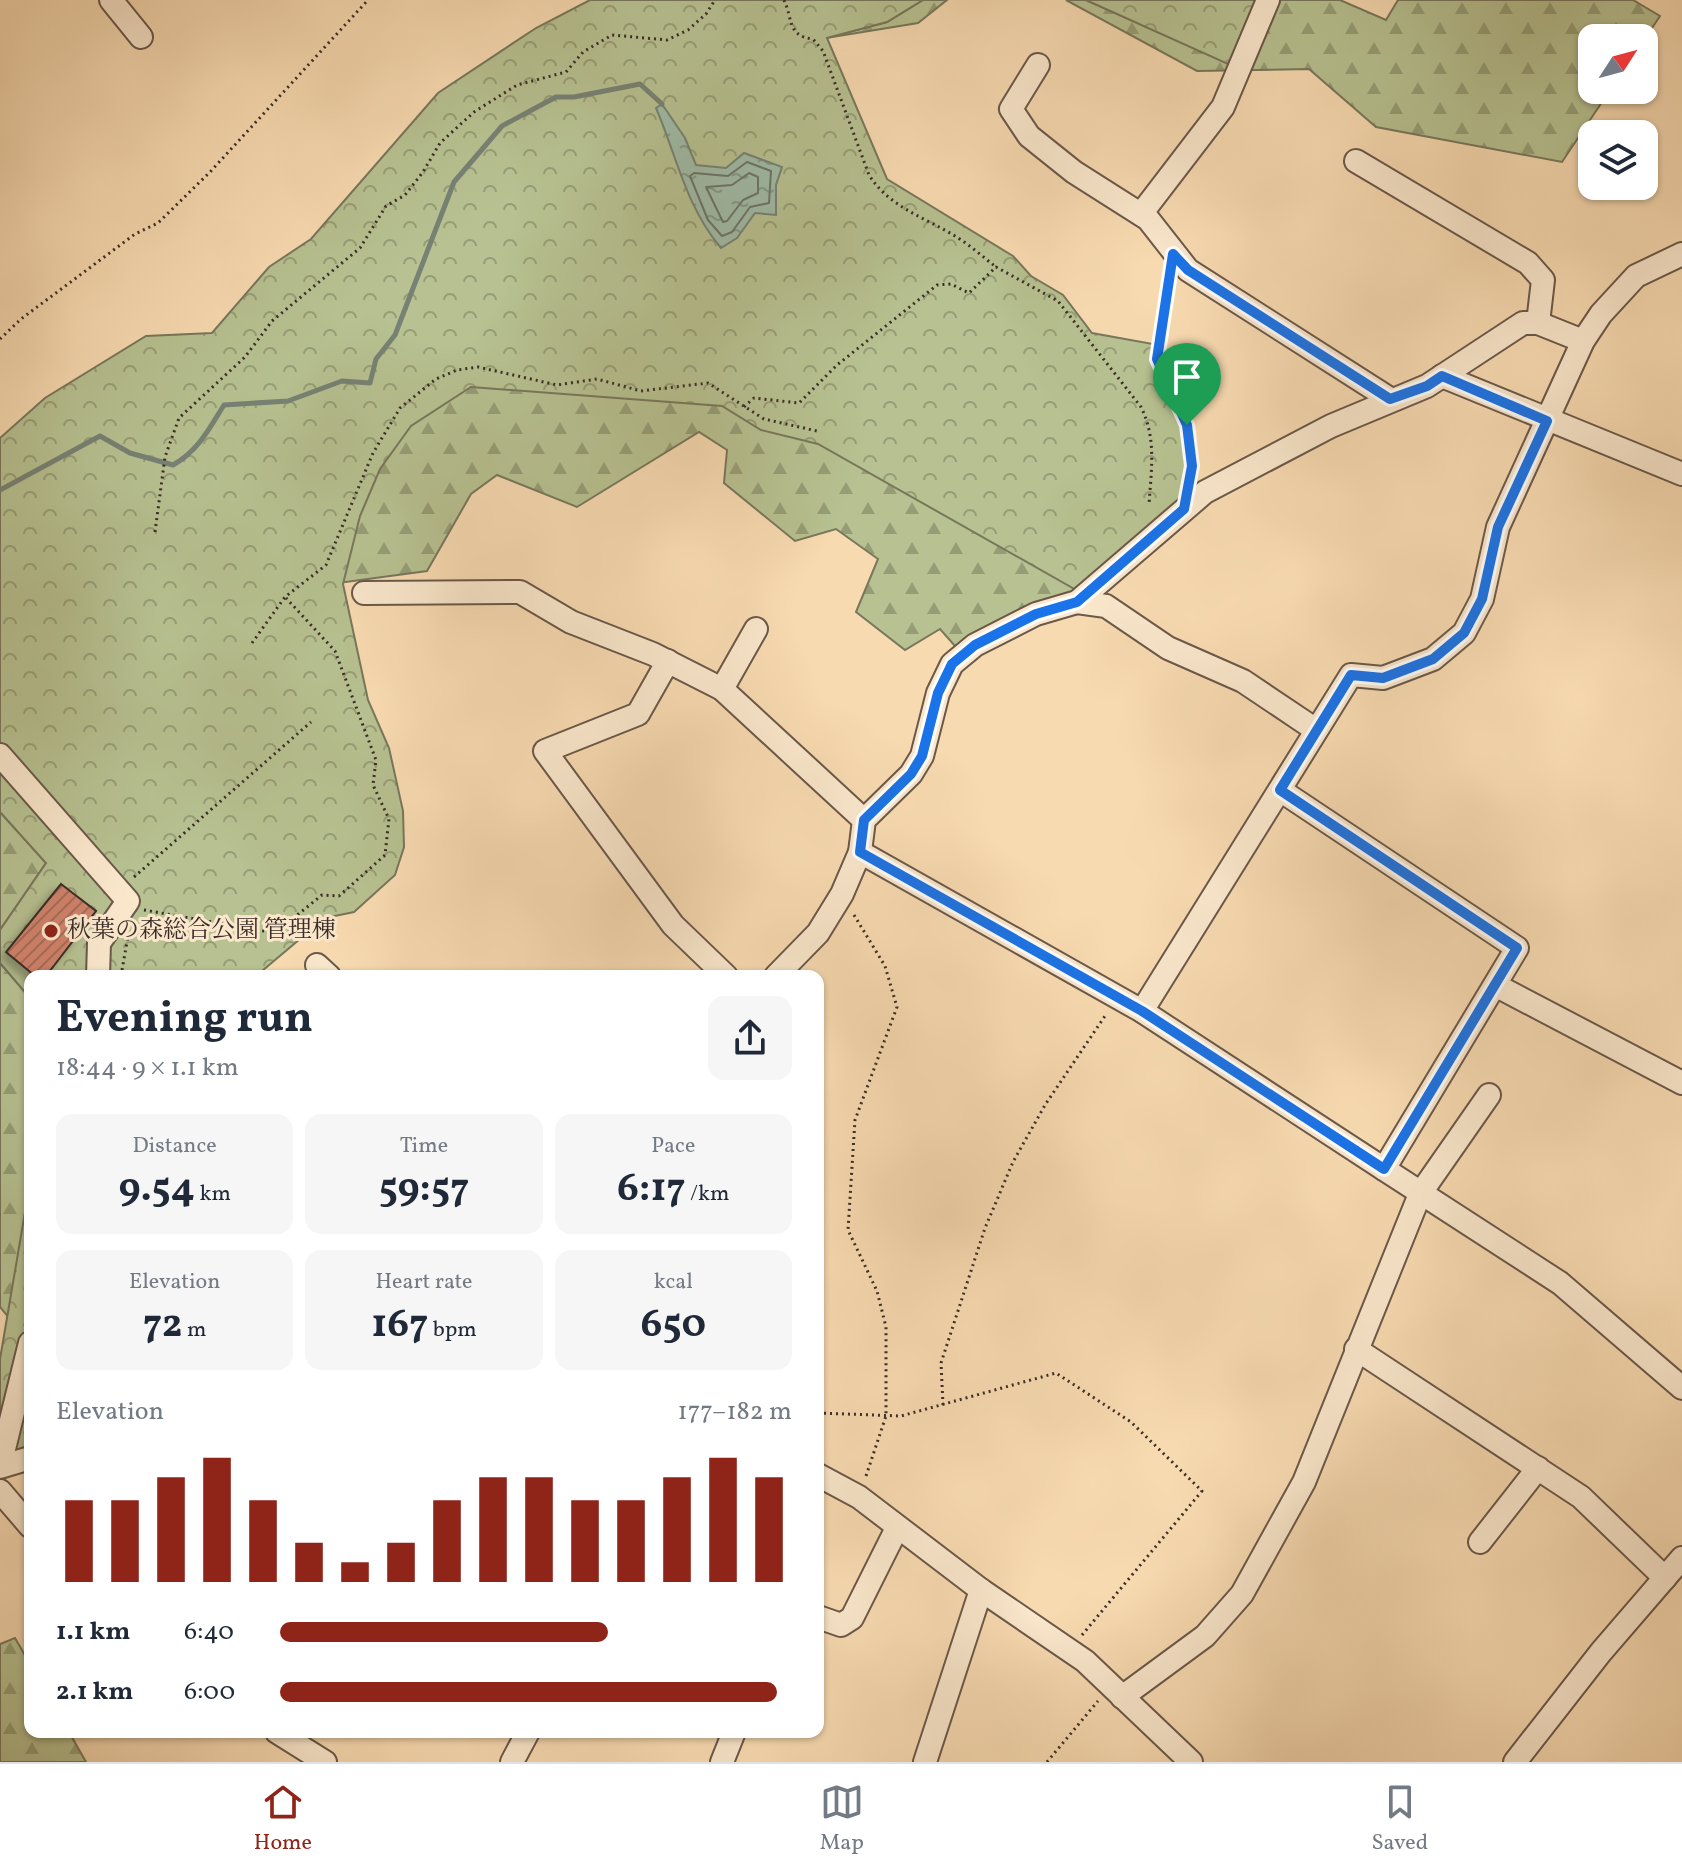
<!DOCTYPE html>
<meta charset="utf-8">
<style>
body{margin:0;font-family:Vollkorn,"Noto Serif JP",serif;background:#f6f6f7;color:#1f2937;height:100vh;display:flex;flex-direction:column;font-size:30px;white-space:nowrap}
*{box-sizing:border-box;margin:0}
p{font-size:26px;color:#747a83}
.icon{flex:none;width:44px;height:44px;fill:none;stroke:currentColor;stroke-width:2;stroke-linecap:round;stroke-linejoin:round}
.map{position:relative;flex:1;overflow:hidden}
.sheet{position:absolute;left:24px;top:970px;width:800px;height:768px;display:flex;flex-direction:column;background:#fff;border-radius:16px;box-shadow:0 2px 6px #0004}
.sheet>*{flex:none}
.needle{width:52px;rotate:54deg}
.controls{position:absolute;left:1578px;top:24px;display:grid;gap:16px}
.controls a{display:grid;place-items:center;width:80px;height:80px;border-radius:16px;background:#fff;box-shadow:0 2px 6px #0004;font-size:40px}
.pin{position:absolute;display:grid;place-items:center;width:68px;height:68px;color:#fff;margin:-82px -34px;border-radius:50% 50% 50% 0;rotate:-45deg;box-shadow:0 0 8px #0007}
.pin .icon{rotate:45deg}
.round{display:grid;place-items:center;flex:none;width:84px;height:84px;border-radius:16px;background:#f6f6f7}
.overview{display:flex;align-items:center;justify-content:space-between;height:136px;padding:0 32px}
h1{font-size:44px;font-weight:700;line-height:60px}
.metrics{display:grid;grid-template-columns:repeat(3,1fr);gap:12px;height:136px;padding:8px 32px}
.metrics div{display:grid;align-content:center;border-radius:16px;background:#f6f6f7;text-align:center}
.metrics b{font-size:40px;font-weight:700}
.metrics small{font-size:22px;font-weight:400}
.metrics p{font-size:22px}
.chart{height:224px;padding:16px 32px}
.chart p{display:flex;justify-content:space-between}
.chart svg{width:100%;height:144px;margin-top:8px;stroke:#8f2418;stroke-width:6}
ul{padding:0 32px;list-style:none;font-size:26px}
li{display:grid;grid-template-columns:128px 96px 1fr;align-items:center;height:60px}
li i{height:20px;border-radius:10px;background:#8f2418}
.tab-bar{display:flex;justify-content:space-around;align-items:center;height:112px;border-top:2px solid #e0e1e3;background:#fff;font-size:22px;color:#747a83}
.tab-bar a{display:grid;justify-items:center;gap:4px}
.tab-bar .current{color:#8f2418}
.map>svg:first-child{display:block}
.forest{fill:url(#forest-firs);stroke:#78775c;stroke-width:2}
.park{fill:url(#park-crowns);stroke:#78775c;stroke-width:2}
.water{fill:url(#water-ripples);stroke:#778274;stroke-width:2}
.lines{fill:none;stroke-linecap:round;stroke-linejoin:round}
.shore{stroke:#6c7468;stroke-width:2}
.stream{stroke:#778274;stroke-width:5}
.building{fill:url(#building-hatch);stroke:#3a2d28;stroke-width:2;filter:url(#shadow)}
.minor-casing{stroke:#6a584a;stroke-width:26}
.path{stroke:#3a2d28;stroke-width:3;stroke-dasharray:2 4;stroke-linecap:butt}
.minor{stroke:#fae7cc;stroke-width:22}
.route-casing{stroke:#fff;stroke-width:16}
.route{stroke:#1a73e8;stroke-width:10}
.poi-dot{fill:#8f2418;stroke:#fae7cc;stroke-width:3}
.labels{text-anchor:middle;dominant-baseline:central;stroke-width:6;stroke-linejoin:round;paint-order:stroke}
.poi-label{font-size:24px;fill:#3a2d28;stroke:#fae7cc;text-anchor:start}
</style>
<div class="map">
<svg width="1682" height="1762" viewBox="0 0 1682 1762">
<defs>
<pattern id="forest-firs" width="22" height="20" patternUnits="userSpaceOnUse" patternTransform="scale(2)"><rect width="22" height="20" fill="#b7c191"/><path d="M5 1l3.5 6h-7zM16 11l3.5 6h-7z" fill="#969d76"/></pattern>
<pattern id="park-crowns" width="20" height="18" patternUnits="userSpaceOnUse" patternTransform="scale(2)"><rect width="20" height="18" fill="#b7c191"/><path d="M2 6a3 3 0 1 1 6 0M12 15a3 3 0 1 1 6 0" fill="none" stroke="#969d76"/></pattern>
<pattern id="water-ripples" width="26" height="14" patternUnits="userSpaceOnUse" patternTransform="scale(2)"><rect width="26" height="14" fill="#9fbba7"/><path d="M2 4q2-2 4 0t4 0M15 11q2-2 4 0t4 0" fill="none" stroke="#839888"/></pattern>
<pattern id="building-hatch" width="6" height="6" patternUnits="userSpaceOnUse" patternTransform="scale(2)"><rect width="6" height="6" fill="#cf826a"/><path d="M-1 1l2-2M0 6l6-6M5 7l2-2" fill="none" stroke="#a96b57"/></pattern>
<filter id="shadow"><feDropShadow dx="-6" dy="6" stdDeviation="4" flood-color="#0004"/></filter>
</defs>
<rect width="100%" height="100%" fill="#f8dab1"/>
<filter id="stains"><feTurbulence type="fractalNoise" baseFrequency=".0025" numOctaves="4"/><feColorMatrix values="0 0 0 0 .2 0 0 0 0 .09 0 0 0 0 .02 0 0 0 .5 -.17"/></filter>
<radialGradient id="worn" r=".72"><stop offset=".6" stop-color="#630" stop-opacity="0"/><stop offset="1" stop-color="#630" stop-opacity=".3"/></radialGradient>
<g class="forest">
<polygon points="923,0 947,0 918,23 826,38 887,22"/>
<polygon points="1066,0 1086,0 1239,68 1268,0 1340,0 1386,20 1398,0 1633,0 1660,16 1644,40 1592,38 1592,90 1610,90 1562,162 1376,127 1309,69 1197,71"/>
<polygon points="667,160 1136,354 1076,600 963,655 940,629 905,650 856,612 878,559 836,529 795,541 724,483 727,450 699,432 577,507 497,475 471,494 427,571 331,584 202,419"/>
<polygon points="0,812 46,863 0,930"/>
<polygon points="0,963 30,998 30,1183 9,1318 0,1307"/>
<polygon points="15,1638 30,1664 30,1732 69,1732 86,1762 0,1762 0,1644"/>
</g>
<g class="park">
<path d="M590,0H923L887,22L827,38L887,179L1013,256L1031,276L1063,295L1092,333L1153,344C1153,375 1174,398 1183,427C1191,455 1185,483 1181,510L1078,591L818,444L761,430L722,406L471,387L411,426L380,469L360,516L343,584L368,700L389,748L403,811L404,847L395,875L354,912L325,918L256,976H30V998L0,963V930L46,863L0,812V438L45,398L146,336L212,333L269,267L311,239L438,93L536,28Z"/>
<polygon points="1086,0 1268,0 1239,69"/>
<polygon points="30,1183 30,1449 0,1454 0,1359"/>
</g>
<path class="water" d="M662,104L685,138L696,165L726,168L744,153L782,167L776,185V215L755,213L737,238L721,248C686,207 677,157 656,108Z"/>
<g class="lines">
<g class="shore">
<polygon points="747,162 771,171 769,203 750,207 732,232 722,236 708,220 690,176 694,173 728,176"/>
<polygon points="749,173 758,177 758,193 743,200 727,221 723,222 706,187 732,185"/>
</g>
<path class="stream" d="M0,490L100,436L130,453L173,465C198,451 209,429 224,405L288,401L342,381L370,383L376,359L395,335L454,182L502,126L556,97H574L640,84L662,104"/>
</g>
<polygon class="building" points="61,884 96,911 46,976 35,976 6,952"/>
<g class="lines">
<defs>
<g id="minor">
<polyline points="111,0 141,37"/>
<polyline points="1038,65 1011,109 1029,136 1074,172 1148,219 1188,270 1390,399"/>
<polyline points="1356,161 1528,263 1543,280 1538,323"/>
<polyline points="1141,214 1223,107 1268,0"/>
<polyline points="1442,376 1682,474"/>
<polyline points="364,593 520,592 571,622 653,654 722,689 864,820"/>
<polyline points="1077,602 1106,606 1168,648 1243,681 1316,730"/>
<polyline points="668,661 638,714 545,751 673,925 726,976"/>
<polyline points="722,689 756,629"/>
<polyline points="0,755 128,901 99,943 98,976"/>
<polyline points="1280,790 1517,948 1384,1169"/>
<polyline points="860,852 1142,1011 1384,1169 1560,1283 1682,1388"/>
<polyline points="317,965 329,976"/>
<polyline points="776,976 818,933 842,894 860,852 864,820 911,774 922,756 938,693 952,664 975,645 1036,614 1077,602 1205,492 1331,426 1427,386 1523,323 1538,323 1583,341"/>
<polyline points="1497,986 1682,1083"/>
<polyline points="1142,1011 1351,675 1383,678 1433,659 1464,633 1482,599 1498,527 1583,341 1601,314 1636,276 1682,254"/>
<polyline points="1356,1349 1581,1497 1665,1578"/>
<polyline points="0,1465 30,1343"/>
<polyline points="0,1467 30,1458"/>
<polyline points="818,1475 859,1497 981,1590 1085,1661 1191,1762"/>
<polyline points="0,1491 30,1526"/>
<polyline points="1480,1542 1538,1468"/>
<polyline points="818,1617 841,1625 852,1618 897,1528"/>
<polyline points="1122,1697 1205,1636 1242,1594 1304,1482 1420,1194 1489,1095"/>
<polyline points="277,1732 325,1762"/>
<polyline points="512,1762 528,1732"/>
<polyline points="722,1762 734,1732"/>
<polyline points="925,1762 981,1590"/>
<polyline points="1515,1762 1601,1652 1682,1558"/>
</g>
</defs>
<use href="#minor" class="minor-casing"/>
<g class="path">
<path d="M784,0C793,19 787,36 813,39L823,51L869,175C889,207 924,217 955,236C970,245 983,257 996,267"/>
<polyline points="1169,277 1157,359 1187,425 1190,477"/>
<polyline points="0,339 21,319 135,234 158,223 210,172 368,0"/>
<path d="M744,407L754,398L799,403L837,365L937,285L951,284L969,293L996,267L1058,301L1141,407C1157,439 1151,471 1149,505"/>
<polyline points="155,532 165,457 179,418 245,357 272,321 360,248 386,206 405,195 423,172 440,143 474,112 517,85 566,72 583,52 612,35 667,40 688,30 706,14 715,0"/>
<polyline points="252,643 285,597 326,565 373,453 400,408 436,379 457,370 478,367 557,385 597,379 641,391 708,383 764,419 817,431"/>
<polyline points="134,877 311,722"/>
<polyline points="144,910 275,933 322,895 339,896 385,855 389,819 373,785 376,760 335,651 286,598"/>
<polyline points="854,915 885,966 897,1007 855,1120 848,1230 877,1291 886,1327 886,1416 865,1479"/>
<polyline points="121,976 128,936"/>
<polyline points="943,1405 941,1363 985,1228 1013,1162 1045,1105 1107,1013"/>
<polyline points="818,1413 901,1416 1056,1373 1131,1422 1202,1491 1082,1635"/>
<polyline points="1047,1762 1098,1701"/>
</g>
<use href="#minor" class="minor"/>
</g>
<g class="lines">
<defs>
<polygon id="route" points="1173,254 1188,270 1390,399 1427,386 1442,376 1547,421 1498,527 1482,599 1464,633 1433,659 1383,678 1351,675 1280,790 1517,948 1384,1169 1142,1011 860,852 864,820 911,774 922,756 938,693 952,664 975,645 1036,614 1077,602 1184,509 1192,466 1187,425 1157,359"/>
</defs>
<use href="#route" class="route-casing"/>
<use href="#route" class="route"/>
</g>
<circle class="poi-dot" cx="51" cy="931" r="8"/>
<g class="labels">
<g class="poi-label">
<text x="67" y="931">秋葉の森総合公園 管理棟</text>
</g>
</g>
<rect width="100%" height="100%" filter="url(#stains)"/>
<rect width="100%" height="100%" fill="url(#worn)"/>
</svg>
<div class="controls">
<a><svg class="needle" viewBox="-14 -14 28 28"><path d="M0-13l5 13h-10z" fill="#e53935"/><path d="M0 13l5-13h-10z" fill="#747a83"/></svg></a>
<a><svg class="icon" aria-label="layers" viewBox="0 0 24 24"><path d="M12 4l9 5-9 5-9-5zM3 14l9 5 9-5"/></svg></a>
</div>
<div class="pin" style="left:1187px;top:425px;background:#1e9e55"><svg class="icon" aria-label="arrive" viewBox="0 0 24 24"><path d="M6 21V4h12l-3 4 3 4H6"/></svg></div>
<section class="sheet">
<div class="overview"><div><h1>Evening run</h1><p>18:44 · 9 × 1.1 km</p></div><a class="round"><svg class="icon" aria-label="share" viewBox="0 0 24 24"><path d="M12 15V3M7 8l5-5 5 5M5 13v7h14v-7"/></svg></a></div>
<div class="metrics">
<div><p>Distance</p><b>9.54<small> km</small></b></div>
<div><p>Time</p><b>59:57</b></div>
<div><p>Pace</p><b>6:17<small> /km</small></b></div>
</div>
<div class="metrics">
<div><p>Elevation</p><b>72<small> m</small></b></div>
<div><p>Heart rate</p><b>167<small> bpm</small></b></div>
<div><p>kcal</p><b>650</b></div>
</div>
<div class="chart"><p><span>Elevation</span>177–182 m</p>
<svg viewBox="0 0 160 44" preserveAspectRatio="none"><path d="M5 44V19M15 44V19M25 44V12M35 44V6M45 44V19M55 44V32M65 44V38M75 44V32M85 44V19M95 44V12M105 44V12M115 44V19M125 44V19M135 44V12M145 44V6M155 44V12"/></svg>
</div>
<ul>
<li><b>1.1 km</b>6:40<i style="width:64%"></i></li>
<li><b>2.1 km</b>6:00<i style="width:97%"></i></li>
</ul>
</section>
</div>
<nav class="tab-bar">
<a class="current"><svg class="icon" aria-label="home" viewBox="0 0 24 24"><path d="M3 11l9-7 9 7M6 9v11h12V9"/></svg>Home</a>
<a><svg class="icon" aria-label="map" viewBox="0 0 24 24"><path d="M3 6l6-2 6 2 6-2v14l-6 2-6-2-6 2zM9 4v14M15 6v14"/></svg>Map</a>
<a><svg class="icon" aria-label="saved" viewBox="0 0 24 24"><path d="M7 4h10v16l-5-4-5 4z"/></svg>Saved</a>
</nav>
